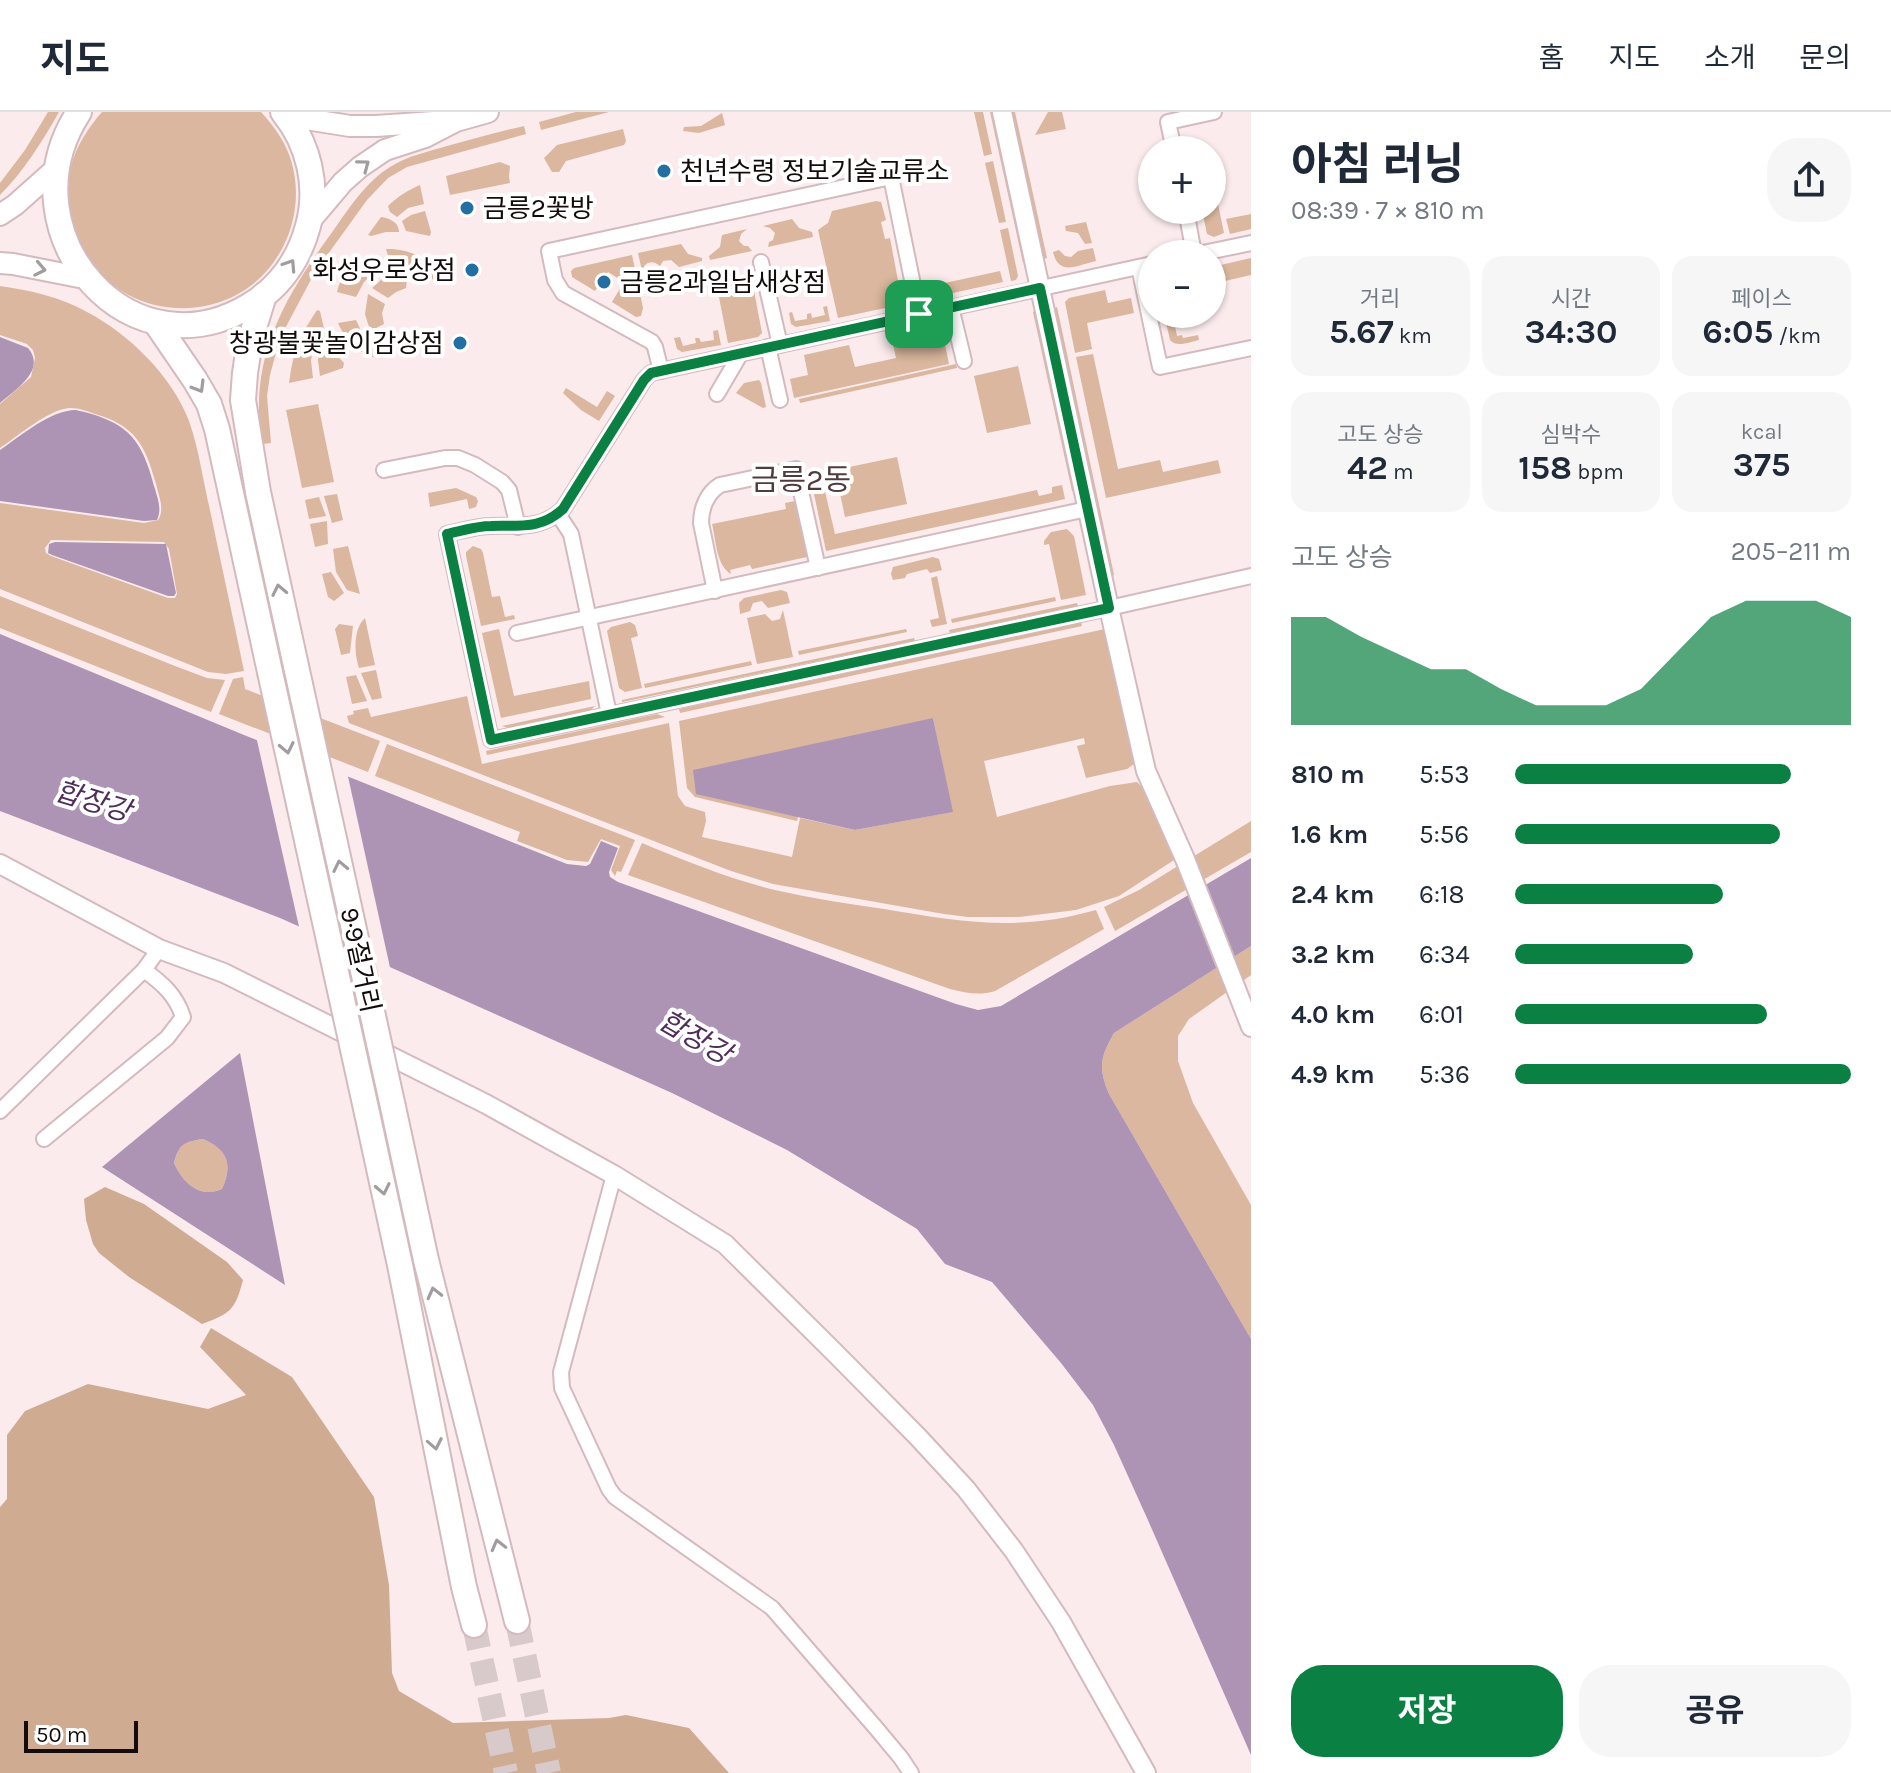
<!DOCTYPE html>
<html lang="ko">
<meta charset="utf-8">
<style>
body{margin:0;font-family:Karla,"Noto Sans KR",sans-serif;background:#f6f6f7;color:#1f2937;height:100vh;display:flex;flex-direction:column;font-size:30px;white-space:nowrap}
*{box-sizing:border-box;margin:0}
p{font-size:26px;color:#747a83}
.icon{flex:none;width:44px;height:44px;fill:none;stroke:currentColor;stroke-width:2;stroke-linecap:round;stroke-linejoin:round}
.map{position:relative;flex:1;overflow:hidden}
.side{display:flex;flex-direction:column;background:#fff;width:640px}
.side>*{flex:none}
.tools{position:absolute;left:1138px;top:24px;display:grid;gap:16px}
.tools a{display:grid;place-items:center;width:88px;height:88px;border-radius:50%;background:#fff;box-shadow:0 2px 6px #0004;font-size:40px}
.scale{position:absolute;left:24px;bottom:20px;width:114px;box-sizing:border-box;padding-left:8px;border:4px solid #130b0c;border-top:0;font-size:22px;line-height:28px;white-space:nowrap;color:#130b0c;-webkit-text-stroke:6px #fff;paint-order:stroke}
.pin{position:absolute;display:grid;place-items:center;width:68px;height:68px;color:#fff;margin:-34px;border-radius:16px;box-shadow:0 4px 12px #0006}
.round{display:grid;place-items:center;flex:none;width:84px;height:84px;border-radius:32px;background:#f6f6f7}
.headline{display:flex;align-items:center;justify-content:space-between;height:136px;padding:0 40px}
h1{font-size:44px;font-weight:700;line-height:60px}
.metrics{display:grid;grid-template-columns:repeat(3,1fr);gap:12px;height:136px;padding:8px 40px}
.metrics div{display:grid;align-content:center;border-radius:20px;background:#f6f6f7;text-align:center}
.metrics b{font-size:34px;font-weight:700}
.metrics small{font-size:22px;font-weight:400}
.metrics p{font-size:22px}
.chart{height:224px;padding:16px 40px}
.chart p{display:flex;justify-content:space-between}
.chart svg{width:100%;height:144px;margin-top:8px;fill:#0b8043;opacity:.7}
.cta{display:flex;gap:16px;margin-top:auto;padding:16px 40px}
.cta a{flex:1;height:92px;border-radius:32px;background:#0b8043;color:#fff;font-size:32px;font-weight:700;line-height:92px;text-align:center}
.cta a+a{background:#f6f6f7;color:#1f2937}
ul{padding:0 40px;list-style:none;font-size:26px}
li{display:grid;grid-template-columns:128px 96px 1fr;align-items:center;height:60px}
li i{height:20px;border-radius:10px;background:#0b8043}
header{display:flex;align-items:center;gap:48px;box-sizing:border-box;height:112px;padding:0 40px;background:#fff;border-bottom:2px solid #e0e1e3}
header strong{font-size:38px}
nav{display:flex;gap:44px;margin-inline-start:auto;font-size:28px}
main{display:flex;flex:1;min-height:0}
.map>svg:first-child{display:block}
.green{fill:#dab79e;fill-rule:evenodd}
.forest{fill:#cfab92}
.water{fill:#ad94b5;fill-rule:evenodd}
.pier{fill:#fbebed}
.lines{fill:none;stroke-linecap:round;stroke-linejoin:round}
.highway-tunnel{stroke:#d8c9cb;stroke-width:24;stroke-dasharray:24 12;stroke-linecap:butt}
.street-casing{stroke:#d4babe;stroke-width:18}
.secondary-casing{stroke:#d4babe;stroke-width:22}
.primary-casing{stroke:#d4babe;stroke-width:24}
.highway-casing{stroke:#d4babe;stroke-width:28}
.street{stroke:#fff;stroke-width:14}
.secondary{stroke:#fff;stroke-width:18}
.primary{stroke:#fff;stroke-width:20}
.highway{stroke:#fff;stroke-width:24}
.highway-bridge-casing{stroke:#d4babe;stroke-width:28;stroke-linecap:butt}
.highway-bridge{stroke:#fff;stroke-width:24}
.oneway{stroke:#a19d9e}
.route-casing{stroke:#fff;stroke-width:16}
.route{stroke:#0b8043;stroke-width:10}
.poi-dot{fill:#246fa2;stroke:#fff;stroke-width:3}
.labels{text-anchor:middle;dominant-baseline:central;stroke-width:8;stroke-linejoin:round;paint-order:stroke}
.poi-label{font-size:26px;fill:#130b0c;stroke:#fff;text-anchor:start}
.street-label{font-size:26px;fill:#130b0c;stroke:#fff}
.water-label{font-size:28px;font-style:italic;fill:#502e5a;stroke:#fff}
.quarter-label{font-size:30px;fill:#503b3f;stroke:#fff}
</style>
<header>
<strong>지도</strong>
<nav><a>홈</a><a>지도</a><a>소개</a><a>문의</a></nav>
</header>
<main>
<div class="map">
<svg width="1251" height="1661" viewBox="0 0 1251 1661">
<rect width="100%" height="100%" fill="#fbebed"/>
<g class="green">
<path d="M48,0H59C42,30 24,59 0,83V71L25,38Z"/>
<path d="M102,0H261C272,12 282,25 288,40C309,92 287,155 238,182C183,212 115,193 83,140C78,132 76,121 73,111C60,68 73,33 102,0Z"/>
<polygon points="576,0 609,0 541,18 539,10"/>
<polygon points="974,0 983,0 992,42 984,44"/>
<polygon points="990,0 994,0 1026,150 1023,151"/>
<polygon points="1012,0 1015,0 1047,146 1043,147"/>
<polygon points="1048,0 1062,0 1066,17 1035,23"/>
<polygon points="722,1 725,13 699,21 683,19 684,15 701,14"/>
<path d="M524,14L526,22L407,55L388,66L367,88L315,160L280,226L270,263L267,284L271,331L262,332C248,246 284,186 333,119C349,96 366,70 390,55C407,44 427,40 447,34C472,27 498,20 524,14Z"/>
<polygon points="623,17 626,29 624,33 566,49 559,60 552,60 544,46 557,33"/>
<polygon points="993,49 1006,110 999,111 985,51"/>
<polygon points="500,50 510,54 509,65 510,71 450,83 446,64"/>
<polygon points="1212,63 1224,121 1214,125 1207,122 1202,98 1212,98"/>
<path d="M420,73L424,92L408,96L397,105L390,100L388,94C397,85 408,78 420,73Z"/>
<polygon points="876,89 881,90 886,108 881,110 885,127 890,126 902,190 899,193 838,206 818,118 828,111 832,99"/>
<polygon points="425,99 431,120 430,124 406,119 402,109 411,103"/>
<polygon points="1251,102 1251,117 1230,122 1226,107"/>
<path d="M381,105C389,106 399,110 399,120H386L371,124L368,123Z"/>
<polygon points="792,107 799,116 812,120 813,125 768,135 769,130 773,128 775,121 770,116 763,114"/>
<polygon points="1086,110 1092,131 1085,132 1078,121 1066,119 1065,114"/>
<polygon points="1008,116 1018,164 1016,168 1011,169 1000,118"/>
<polygon points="747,117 741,122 739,129 744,134 748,134 752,139 710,148 709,144 720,135 722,123"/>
<path d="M681,132L688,142L702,146V149L679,155L671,148L663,149L660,154C653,147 644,150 642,159L638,141Z"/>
<path d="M1093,136L1096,149C1077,153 1059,165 1053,140L1059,138L1065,144L1071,145L1078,139Z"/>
<path d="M386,137C408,136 439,148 441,172H438C423,158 411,151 391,154Z"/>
<polygon points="632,143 643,196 641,204 636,205 612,190 624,170 608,160 595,179 572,165 571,159 574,156"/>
<polygon points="1251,146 1251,163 1212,172 1212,155"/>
<path d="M357,148L370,164L364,170L356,185L337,180C340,167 347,157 357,148Z"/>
<polygon points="1000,159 1003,170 930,186 927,170 929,169 931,174"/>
<polygon points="402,162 407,167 406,176 396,180 388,186 372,176 382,167"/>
<polygon points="751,163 762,221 758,225 728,231 716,170"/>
<path d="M0,174C29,178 61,185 87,200C129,222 172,264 189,309C199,337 203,369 210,398C221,452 233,505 244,559L226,562L208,560L0,477V391L144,411L158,408C165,397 159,385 156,372C145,333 136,314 95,302C87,299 79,296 70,296C49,297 18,324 0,336V292L31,265L35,246L33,238L27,232L0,223ZM51,428L164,430L169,437L177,482L175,486H168L51,444L46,441L45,436Z"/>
<polygon points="1105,178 1108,191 1131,186 1134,201 1087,211 1092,237 1075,241 1065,190 1069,186"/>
<polygon points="368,182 385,192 382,201 384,212 374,217 369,215 365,202"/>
<polygon points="827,194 830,209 796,215 791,212 789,201 792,200 795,209 807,207 807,202 811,201 812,206 825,203 823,195"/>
<polygon points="1057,195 1114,463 1111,463 1054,196"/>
<polygon points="317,198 320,199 326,226 326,231 313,227 305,217"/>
<polygon points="1033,200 1036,200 1075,379 1072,379"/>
<path d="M1164,202H1169L1172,215L1175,214L1177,224L1182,223L1183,226L1198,223L1199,228C1190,230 1177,236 1170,228Z"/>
<path d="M356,208L365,227L384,240V246C363,248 346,229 338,211Z"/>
<polygon points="935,215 942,218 949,252 794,286 790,267 808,263 804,243 849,233 855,255 896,246 891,224"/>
<polygon points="718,218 721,233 682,240 677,237 674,226 680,225 683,234 696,231 695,226 699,226 701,230 714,228 713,219"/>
<path d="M302,230H307L313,234L311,249L313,266L289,271C291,258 293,239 302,230Z"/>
<polygon points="319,237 331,237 344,251 343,256 320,264 318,248"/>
<polygon points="1093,242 1118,357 1160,348 1163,360 1218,348 1221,361 1106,386 1076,245"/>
<polygon points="956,252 957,256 800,291 799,287"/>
<polygon points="1018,254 1031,312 987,321 974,264"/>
<polygon points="759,268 761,271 766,295 763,296 736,281 744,271"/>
<polygon points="566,276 597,295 607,279 615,284 599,309 581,298 563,281"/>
<polygon points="318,292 334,370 302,376 286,298"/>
<polygon points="897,345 907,392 845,405 835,358"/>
<polygon points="830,359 832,368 823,371 835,422 1037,378 1039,384 1052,381 1052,375 1062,373 1065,387 826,439 810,363"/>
<polygon points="456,376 476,385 478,389 476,395 469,397 467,387 430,395 428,381"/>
<polygon points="337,382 343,408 332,411 324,384"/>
<polygon points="319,385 326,404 309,407 305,388"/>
<path d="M795,389L807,445L752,457L750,453L730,458L731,462C716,453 716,428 712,412L786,397L785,391Z"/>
<polygon points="327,409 328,432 315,435 310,412"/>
<polygon points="1067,417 1074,424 1086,483 1061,488 1049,432 1044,433 1044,429 1051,420"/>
<polygon points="348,434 360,482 347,478 336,460 333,437"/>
<polygon points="473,434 481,437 483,441 492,485 500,484 505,505 514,503 515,507 481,514 466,444 466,440"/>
<polygon points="933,445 939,447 942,458 930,461 927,457 907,462 905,466 893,468 891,462 893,455"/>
<polygon points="331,460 344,481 334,489 328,485 322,462"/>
<polygon points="937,464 947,512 932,515 930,508 939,506 931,466"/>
<polygon points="781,478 787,480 790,491 768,496 762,489 753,491 750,499 740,502 739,491 744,486"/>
<polygon points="0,484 175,554 207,566 225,568 211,600 0,516"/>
<polygon points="1055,485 1056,489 952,511 951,507"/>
<polygon points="1077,491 1078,494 950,521 949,518"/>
<polygon points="783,498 793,545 757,552 747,506 765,502 772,509 780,507"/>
<path d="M365,506L375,553L359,556C354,541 353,517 365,506Z"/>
<polygon points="630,510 635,513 638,524 631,526 642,576 625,580 619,576 607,519 611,515"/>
<polygon points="1081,510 1082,514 680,601 679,597"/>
<polygon points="339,512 353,514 350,541 341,543 335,517"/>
<polygon points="499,517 514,584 589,569 591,587 501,606 482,521"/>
<polygon points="906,517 907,520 799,543 798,539"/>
<polygon points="1105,517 1134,648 1134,652 1127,657 1086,666 1077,634 1085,632 1084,626 984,649 997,705 1110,674 1137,670 1144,677 1174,748 1119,784 1076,798 1019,805 968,805 944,802 773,772 731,759 349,611 347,604 354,602 353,599 368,596 371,605 467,584 482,652 669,611 678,684 685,694 705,700 706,709 702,725 792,745 800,706 855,718 952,700 933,606 798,705 797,709 695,685 687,676 679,609"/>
<polygon points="914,526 915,529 622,590 622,588"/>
<polygon points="751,549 752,553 645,576 644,572"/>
<polygon points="376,558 382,586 372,588 361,561"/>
<polygon points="356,563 367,589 352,592 346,565"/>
<polygon points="243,565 245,577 380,629 368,660 219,602 233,567"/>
<polygon points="595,594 590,599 508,616 502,614"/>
<polygon points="657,602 665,605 487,643 486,639"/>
<polygon points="387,632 635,728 621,760 617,759 615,764 611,758 620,734 601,727 588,750 567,748 517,729 520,720 375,664"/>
<polygon points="1251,709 1251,740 1115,819 1104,795 1139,778"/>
<path d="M642,731C685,749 730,767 775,778C811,786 848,792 884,797C961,810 1019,820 1096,798L1104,817L995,879C979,884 966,881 950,877L628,763Z"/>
<path d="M1251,834V863L1189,907L1178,924V949L1193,991L1251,1093V1227L1109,982C1098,955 1100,946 1114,921Z"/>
<path d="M203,1027C228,1038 233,1051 222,1077C200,1087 183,1071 174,1051C179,1032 184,1030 203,1027Z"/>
</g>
<g class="forest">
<path d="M105,1075L144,1092L227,1150L243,1168C235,1198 231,1201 202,1212L129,1165L99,1141L93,1132L86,1108L84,1087Z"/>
<polygon points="211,1216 292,1265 374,1385 389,1473 392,1561 399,1579 453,1611 609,1606 626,1603 689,1616 729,1661 0,1661 0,1395 7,1387 7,1323 25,1299 88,1272 208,1297 246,1283 200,1235"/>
</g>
<g class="water">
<path d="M0,225L28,236C47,258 15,278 0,291Z"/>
<path d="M76,298C129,310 142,327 155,377C158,388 162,397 157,408L144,409L0,389V338C21,324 50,298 76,298Z"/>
<polygon points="55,430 166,432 176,481 174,484 168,484 52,443 48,441 49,432"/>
<path d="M0,522L244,623L567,752L586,754L590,752L601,729L618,736L609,760L610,765L618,770L956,892L978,898L1001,894L1251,746V834L1114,921C1100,946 1098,955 1109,982L1251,1227V1643L1147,1406L1114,1333L1093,1293L1061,1251L992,1170L945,1152L917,1117L787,1038L672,981L280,806L0,699Z"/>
<polygon points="933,606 953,700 855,718 696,682 693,658"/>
<path d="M240,941L285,1173L102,1055ZM203,1027C228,1038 233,1052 222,1077C200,1087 183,1071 174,1051C179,1032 184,1030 203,1027Z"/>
</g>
<polygon class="pier" points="256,624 347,660 391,860 300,819"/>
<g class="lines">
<g class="highway-tunnel">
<polyline points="517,1509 549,1661"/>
<polyline points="474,1513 506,1661"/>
</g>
<defs>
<g id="street">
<polyline points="1174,38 1168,10 1214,0"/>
<polyline points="1186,98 1194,142"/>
<polyline points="1198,142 1251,131"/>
<polyline points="761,150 780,233"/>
<path d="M1152,152L651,261L644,268L563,397C541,418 518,413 491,414C476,414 461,419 447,422L491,628L1109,496L1251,464"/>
<polyline points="1139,155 1160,255 1251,236"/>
<polyline points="951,195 964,249"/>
<polyline points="768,235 780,288"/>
<polyline points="661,259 655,235 652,230 563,181 555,168 549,139 891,65 919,202"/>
<polyline points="717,282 741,241"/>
<polyline points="384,358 445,346 458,346 475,353 502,370 509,378 518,415"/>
<polyline points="558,402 571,422 609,602"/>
<path d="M715,479L701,411C701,396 707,381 720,373L796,357L818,456"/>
<polyline points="517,521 1087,397"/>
<polyline points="0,999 144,858 159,837"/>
<path d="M44,1027L167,926L183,905C176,883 162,871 144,858"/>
<polyline points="614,1063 561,1260 562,1276 609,1377 615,1385 772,1496 876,1616 901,1646 911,1661"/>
</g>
<g id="secondary">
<polyline points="1002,0 1109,496 1146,659 1185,747 1251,915"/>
<polyline points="0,752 159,837 224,861 486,992 614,1063 725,1132 834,1240 918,1325 966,1377 1014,1439 1061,1510 1146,1661"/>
</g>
<g id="primary">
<polyline points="287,4 350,14 376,14 448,9"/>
<polyline points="0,103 15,93 51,61"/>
<polyline points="310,109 343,70 360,55 385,38 425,25 456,9 488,0"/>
<polyline points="0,151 13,152 79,165"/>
</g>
<g id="highway">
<path d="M79,0C0,121 134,274 258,188C283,170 300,144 308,114C319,75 309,32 283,0"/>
<polyline points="264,183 250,229 245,261 243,288 258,380 296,554"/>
<polyline points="156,211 195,268 209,292 217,317 270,560"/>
<polyline points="393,995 426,1148 517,1509"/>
<polyline points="367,1001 400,1153 464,1475 474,1513"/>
</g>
</defs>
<use href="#street" class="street-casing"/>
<use href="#secondary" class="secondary-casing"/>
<use href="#primary" class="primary-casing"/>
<use href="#highway" class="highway-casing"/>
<use href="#street" class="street"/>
<use href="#secondary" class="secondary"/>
<use href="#primary" class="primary"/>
<use href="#highway" class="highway"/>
<defs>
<g id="highway-bridge">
<polyline points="296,554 393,995"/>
<polyline points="270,560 367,1001"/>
</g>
</defs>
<use href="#highway-bridge" class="highway-bridge-casing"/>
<use href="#highway-bridge" class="highway-bridge"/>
</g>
<defs><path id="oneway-chevron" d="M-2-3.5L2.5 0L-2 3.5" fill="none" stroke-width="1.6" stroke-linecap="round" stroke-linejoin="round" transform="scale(2)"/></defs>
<g class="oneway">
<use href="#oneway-chevron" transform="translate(364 53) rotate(-37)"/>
<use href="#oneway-chevron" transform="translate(290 153) rotate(-57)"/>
<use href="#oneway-chevron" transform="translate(40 157) rotate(11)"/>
<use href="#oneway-chevron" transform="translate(199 275) rotate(59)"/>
<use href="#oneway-chevron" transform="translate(279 478) rotate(-102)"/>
<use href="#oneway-chevron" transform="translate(287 636) rotate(78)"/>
<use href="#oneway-chevron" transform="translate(340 754) rotate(-102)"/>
<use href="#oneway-chevron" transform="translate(383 1077) rotate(78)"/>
<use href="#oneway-chevron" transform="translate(434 1181) rotate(-104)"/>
<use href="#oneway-chevron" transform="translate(435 1332) rotate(79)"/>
<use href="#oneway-chevron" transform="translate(498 1433) rotate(-104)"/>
</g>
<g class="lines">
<defs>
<path id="route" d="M1040,176L1109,496L491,628L447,422C461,419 476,414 491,414C519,413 540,418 563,397L644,268L651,261Z"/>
</defs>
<use href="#route" class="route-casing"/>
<use href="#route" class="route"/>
</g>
<g class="poi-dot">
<circle cx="664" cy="59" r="8"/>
<circle cx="467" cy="96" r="8"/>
<circle cx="472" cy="158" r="8"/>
<circle cx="604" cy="170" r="8"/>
<circle cx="460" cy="231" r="8"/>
</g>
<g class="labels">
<g class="poi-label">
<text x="680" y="59">천년수령 정보기술교류소</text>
<text x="483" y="96">금릉2꽃방</text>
<text x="456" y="158" text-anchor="end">화성우로상점</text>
<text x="620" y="170">금릉2과일남새상점</text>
<text x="444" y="231" text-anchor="end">창광불꽃놀이감상점</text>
</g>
<g class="street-label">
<text transform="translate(360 848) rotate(78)">9·9절거리</text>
</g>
<g class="water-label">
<text transform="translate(93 689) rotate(17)">합장강</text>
<text transform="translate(695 925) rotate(30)">합장강</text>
</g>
<g class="quarter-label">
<text x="801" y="368">금릉2동</text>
</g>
</g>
</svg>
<div class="tools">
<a>+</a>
<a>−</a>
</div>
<div class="scale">50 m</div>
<div class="pin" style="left:919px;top:202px;background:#1e9e55"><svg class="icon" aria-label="arrive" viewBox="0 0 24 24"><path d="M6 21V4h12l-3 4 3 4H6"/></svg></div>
</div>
<section class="side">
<div class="headline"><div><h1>아침 러닝</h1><p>08:39 · 7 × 810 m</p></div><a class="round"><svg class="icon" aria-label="share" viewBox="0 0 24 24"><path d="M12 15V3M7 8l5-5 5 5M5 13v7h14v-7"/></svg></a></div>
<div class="metrics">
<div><p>거리</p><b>5.67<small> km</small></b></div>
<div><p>시간</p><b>34:30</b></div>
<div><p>페이스</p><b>6:05<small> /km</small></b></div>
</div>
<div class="metrics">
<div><p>고도 상승</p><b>42<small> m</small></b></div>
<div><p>심박수</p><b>158<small> bpm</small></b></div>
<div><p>kcal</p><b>375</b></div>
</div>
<div class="chart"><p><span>고도 상승</span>205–211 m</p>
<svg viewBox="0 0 160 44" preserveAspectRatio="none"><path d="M0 44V11L10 11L20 17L30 22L40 27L50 27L60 33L70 38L80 38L90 38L100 33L110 22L120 11L130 6L140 6L150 6L160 11V44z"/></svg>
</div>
<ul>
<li><b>810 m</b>5:53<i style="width:82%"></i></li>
<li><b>1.6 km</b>5:56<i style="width:79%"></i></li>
<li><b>2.4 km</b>6:18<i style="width:62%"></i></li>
<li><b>3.2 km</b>6:34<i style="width:53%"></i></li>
<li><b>4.0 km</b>6:01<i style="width:75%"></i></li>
<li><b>4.9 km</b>5:36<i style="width:100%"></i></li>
</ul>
<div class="cta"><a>저장</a><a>공유</a></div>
</section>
</main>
